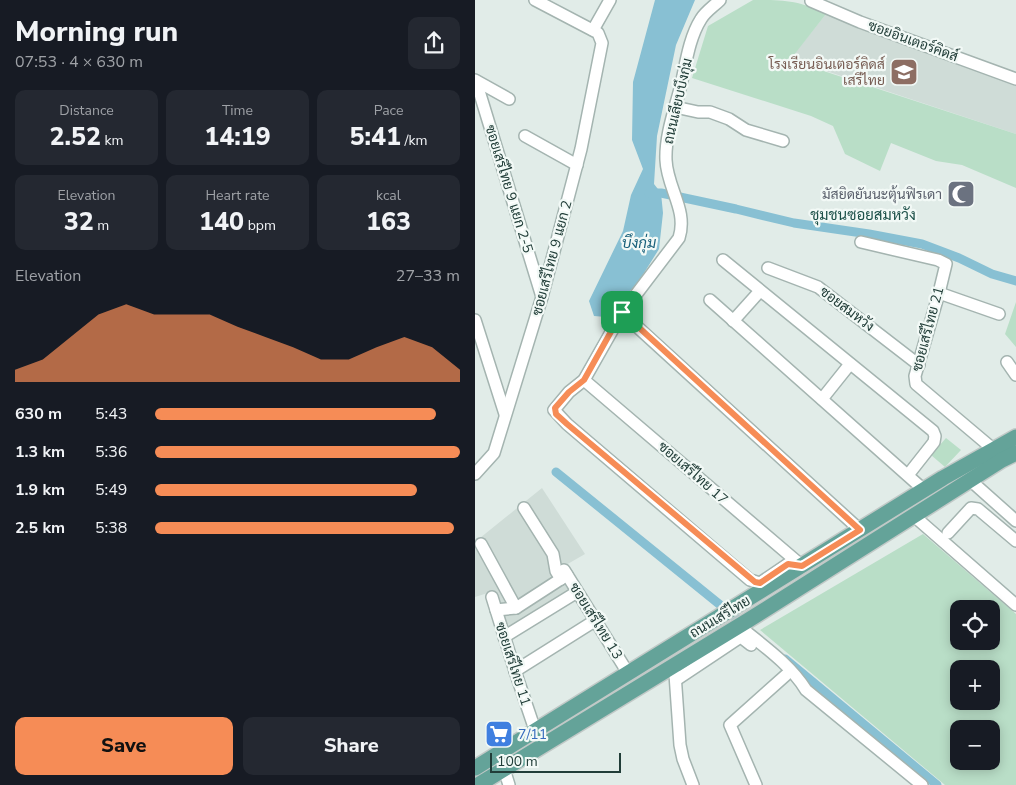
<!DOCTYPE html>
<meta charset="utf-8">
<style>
body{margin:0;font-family:"Nunito Sans",Sarabun,sans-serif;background:#242831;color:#f1f3f6;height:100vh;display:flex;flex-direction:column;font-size:19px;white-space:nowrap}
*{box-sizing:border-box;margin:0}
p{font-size:16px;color:#9ea1a6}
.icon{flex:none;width:28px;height:28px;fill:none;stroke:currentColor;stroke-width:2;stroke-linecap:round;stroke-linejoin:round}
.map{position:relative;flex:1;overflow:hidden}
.panel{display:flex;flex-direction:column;background:#171b24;width:475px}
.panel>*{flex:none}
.controls{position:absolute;left:475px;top:600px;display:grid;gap:10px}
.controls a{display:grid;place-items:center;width:50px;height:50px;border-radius:10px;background:#171b24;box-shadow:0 2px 12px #0003;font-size:25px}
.scale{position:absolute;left:15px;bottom:12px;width:131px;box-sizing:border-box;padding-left:5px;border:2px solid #213d38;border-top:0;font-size:14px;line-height:18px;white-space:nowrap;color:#213d38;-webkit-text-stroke:4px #f2f9f6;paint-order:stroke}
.pin{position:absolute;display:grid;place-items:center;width:42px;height:42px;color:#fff;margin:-21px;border-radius:10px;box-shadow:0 2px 8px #0006}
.round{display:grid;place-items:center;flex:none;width:52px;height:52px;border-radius:10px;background:#242831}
.overview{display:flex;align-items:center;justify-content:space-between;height:85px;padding:0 15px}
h1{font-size:28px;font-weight:800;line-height:38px}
.metrics{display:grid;grid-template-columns:repeat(3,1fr);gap:8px;height:85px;padding:5px 15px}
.metrics div{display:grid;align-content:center;border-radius:10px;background:#242831;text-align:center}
.metrics b{font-size:25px;font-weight:800}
.metrics small{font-size:14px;font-weight:400}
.metrics p{font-size:14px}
.chart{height:140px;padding:10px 15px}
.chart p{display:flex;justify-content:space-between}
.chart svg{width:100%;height:90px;margin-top:5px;fill:#f68c56;opacity:.7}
.button{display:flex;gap:10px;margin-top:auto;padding:10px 15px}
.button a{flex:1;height:58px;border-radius:10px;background:#f68c56;color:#111;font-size:20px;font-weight:800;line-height:58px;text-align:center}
.button a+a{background:#242831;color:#f1f3f6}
ul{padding:0 15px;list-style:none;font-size:16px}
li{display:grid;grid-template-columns:80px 60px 1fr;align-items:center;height:38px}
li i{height:12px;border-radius:6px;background:#f68c56}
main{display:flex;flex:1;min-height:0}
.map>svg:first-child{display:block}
.built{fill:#cfdcd7}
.green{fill:#b9dec7;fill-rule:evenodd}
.water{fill:#88c0d3}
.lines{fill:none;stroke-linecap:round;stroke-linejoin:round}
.canal{stroke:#88c0d3;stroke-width:9}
.minor-casing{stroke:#a4b4b0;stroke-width:14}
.major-casing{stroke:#c1c9c7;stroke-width:18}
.minor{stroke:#fff;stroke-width:11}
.major{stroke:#64a399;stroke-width:15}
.route-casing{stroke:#fff;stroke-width:10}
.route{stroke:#f68c56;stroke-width:6}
.labels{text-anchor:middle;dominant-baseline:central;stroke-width:4.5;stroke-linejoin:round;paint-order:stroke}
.street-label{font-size:14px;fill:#213d38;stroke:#f2f9f6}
.education-label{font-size:14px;fill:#785e54;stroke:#f2f9f6;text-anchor:end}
.worship-label{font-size:14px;fill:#5b616d;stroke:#f2f9f6;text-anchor:end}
.shop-label{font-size:14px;fill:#366cbe;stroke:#f2f9f6;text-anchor:start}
.neighbourhood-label{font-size:15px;fill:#1c5048;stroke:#f2f9f6}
.water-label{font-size:15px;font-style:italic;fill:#19617b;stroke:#f2f9f6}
</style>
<main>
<section class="panel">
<div class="overview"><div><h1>Morning run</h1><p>07:53 · 4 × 630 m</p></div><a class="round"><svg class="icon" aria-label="share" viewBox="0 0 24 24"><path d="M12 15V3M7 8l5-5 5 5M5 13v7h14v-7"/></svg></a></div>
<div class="metrics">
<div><p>Distance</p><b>2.52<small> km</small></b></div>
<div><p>Time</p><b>14:19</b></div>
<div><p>Pace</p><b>5:41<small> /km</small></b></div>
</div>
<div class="metrics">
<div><p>Elevation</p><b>32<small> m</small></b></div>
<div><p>Heart rate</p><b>140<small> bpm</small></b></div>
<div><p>kcal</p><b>163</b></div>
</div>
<div class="chart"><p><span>Elevation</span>27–33 m</p>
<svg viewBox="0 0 160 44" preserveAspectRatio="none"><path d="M0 44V38L10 33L20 22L30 11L40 6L50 11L60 11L70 11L80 17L90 22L100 27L110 33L120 33L130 27L140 22L150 27L160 38V44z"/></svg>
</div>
<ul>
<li><b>630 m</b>5:43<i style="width:92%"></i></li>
<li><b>1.3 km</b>5:36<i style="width:100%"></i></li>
<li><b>1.9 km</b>5:49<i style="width:86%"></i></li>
<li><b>2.5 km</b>5:38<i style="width:98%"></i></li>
</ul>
<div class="button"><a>Save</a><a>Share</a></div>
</section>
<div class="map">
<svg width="541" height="785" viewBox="0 0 541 785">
<rect width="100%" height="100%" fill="#e1ece8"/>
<g class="built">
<polygon points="351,14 541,84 541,134 315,59"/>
<polygon points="67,488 110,554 84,569 96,592 32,631 19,591 0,597 0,542"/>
</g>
<g class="green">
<path d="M278,0C309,0 323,0 351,14L315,60L541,134V188L487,165L461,161L416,143L405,171L370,154L358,126L336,116L217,78L233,26Z"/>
<polygon points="541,302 541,347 530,334"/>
<polygon points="471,438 486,450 470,467 456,455"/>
<path d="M448,534L541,614V785H470L285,630ZM484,609H516V641H484ZM484,669H516V701H484ZM484,729H516V761H484Z"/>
</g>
<polygon class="water" points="180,0 220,0 201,45 182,136 179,184 186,193 188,213 184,249 164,281 131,317 119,316 114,301 148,231 156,195 168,169 157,140 158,82"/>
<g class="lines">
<g class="canal">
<polyline points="174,193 186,193 261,209 319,223 394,234 447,244 484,258 517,274 541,281"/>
<polyline points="81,472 270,625"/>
<polyline points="310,659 462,785"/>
</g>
<defs>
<g id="minor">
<path d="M245,0C239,6 230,12 226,19C214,38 211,63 206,85C200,109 190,135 191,160C192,188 213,210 204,238L147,313L109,380L94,392L79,410L92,424L275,580L285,583L313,564L327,566"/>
<polyline points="336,1 385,22 541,79"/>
<polyline points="118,30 135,0"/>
<polyline points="0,80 34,99"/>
<polyline points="1,81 67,297"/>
<polyline points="200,107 223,112 235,112 254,119 271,130 308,141"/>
<polyline points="50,136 102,165"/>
<polyline points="386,242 463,260 471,264 464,293 440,376 441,384 518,449"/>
<polyline points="248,260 458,431 460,436 459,442 433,475"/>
<polyline points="293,268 343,287 444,365"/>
<polyline points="464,293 524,314"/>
<polyline points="235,300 449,490"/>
<polyline points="147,313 385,530"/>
<polyline points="0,320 30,414"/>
<polyline points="258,321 285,291"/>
<polyline points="532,362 541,375"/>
<polyline points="109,380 326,565"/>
<polyline points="347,399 375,364"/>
<polyline points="0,474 19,453 67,297 106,149 127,43 123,33 60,0"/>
<polyline points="495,480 541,521"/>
<polyline points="49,508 78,554 81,571 86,579"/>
<polyline points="439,516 541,605"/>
<polyline points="473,533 496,508 503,509 541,541"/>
<polyline points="6,544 41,608"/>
<polyline points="89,570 153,673"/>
<polyline points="17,597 40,671 60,730"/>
<polyline points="21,610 41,608 92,575"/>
<path d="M264,626C287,645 315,664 331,690L447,785"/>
<polyline points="29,637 102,592"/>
<polyline points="40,671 121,620"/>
<polyline points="200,674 205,745 208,759 218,785"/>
<polyline points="201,680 264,638 267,638 276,645"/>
<polyline points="29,769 34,785"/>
<polyline points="281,785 255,725 311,675"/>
</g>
<g id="major">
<polyline points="0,768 468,478 541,437"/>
<polyline points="3,785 272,621 527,460 541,453"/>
</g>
</defs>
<use href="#minor" class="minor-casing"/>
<use href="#major" class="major-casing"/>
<use href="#minor" class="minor"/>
<use href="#major" class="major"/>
</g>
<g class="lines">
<defs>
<polygon id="route" points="147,312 385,530 327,566 313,564 285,583 280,582 92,424 81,414 80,408 94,392 109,380"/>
</defs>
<use href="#route" class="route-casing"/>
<use href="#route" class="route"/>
</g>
<defs>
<symbol id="school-square" viewBox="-11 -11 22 22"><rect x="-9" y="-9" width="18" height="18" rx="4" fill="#8d6e63" stroke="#f2f9f6"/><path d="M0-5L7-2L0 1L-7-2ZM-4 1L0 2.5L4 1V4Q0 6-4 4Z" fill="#fff"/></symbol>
<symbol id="mosque-square" viewBox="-11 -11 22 22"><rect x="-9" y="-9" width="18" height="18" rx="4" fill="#6b7280" stroke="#f2f9f6"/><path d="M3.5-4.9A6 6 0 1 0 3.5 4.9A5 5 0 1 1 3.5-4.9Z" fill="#fff"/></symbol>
<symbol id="supermarket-square" viewBox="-11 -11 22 22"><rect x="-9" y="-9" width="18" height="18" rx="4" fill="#3f7fe0" stroke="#f2f9f6"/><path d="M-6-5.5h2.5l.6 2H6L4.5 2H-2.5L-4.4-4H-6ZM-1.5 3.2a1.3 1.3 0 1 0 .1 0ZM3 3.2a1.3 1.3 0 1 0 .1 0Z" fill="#fff"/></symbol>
</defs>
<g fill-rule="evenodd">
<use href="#school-square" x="413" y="56" width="32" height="32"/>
<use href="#mosque-square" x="470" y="178" width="32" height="32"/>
<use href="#supermarket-square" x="8" y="718" width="32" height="32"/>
</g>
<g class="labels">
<g class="street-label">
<text transform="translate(438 41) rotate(20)">ซอยอินเตอร์คิดส์</text>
<text transform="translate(203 101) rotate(-77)">ถนนเลียบบึงกุ่ม</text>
<text transform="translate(34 189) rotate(73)">ซอยเสรีไทย 9 แยก 2-5</text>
<text transform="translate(77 258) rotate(-75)">ซอยเสรีไทย 9 แยก 2</text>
<text transform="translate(372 309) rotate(37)">ซอยสมหวัง</text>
<text transform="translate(453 329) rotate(-75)">ซอยเสรีไทย 21</text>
<text transform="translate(218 473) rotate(41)">ซอยเสรีไทย 17</text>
<text transform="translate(245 617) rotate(-31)">ถนนเสรีไทย</text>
<text transform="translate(121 621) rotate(58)">ซอยเสรีไทย 13</text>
<text transform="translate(38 664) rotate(72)">ซอยเสรีไทย 11</text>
</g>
<g class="education-label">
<text x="410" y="64">โรงเรียนอินเตอร์คิดส์<tspan x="410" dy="16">เสรีไทย</tspan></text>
</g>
<g class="worship-label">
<text x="467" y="194">มัสยิดยันนะตุ้นฟิรเดา</text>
</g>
<g class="shop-label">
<text x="43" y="734">7/11</text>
</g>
<g class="neighbourhood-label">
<text x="388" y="215">ชุมชนซอยสมหวัง</text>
</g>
<g class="water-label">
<text x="164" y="243">บึงกุ่ม</text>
</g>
</g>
</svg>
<div class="controls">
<a><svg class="icon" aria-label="locate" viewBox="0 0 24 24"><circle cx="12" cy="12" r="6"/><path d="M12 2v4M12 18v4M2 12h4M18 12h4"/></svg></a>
<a>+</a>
<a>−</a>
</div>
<div class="scale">100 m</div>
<div class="pin" style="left:147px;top:312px;background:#1e9e55"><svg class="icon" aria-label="arrive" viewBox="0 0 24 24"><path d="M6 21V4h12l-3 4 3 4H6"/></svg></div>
</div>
</main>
